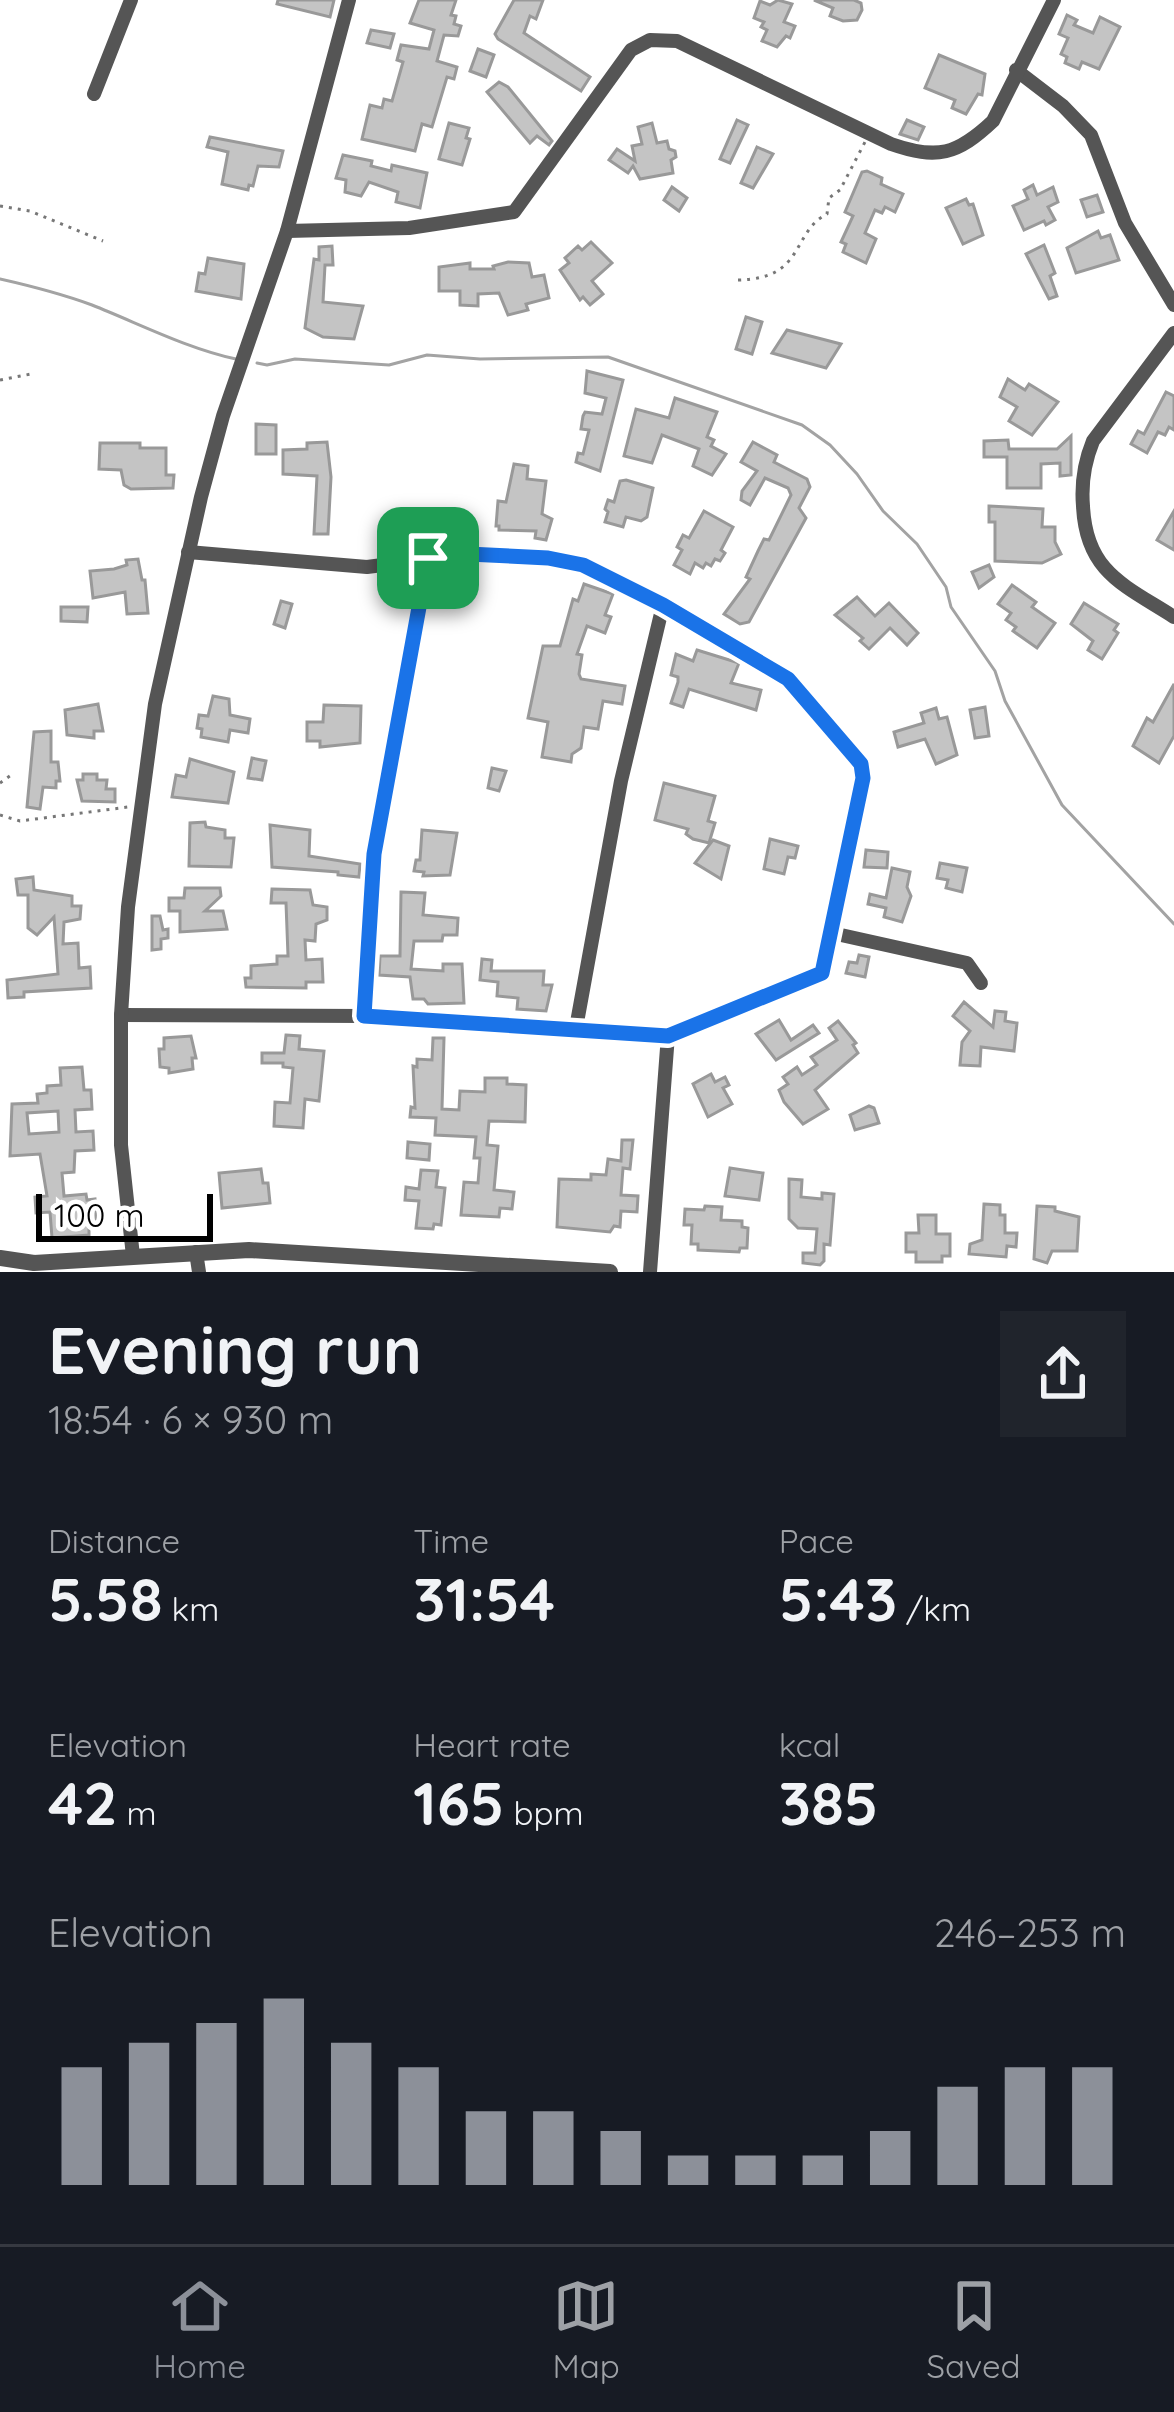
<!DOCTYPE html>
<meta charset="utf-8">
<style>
body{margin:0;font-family:Quicksand,sans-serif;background:#20242c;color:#f1f3f6;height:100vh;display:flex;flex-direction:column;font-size:45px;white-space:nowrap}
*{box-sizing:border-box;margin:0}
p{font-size:39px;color:#9ea1a6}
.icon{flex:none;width:66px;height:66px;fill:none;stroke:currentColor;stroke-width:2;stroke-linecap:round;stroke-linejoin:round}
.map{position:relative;height:1272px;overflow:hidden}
.drawer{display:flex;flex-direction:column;background:#171b24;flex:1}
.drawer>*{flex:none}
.scale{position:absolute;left:36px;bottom:30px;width:177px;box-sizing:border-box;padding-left:12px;border:6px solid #000;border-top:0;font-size:33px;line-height:42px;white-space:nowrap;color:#000;-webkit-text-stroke:9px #fff;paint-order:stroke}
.pin{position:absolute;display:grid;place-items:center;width:102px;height:102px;color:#fff;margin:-51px;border-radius:24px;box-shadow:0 6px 18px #0006}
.round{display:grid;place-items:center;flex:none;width:126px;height:126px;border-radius:0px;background:#20242c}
.overview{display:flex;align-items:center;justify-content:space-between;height:204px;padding:0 48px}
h1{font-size:66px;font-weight:700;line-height:90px}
.figures{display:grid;grid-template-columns:repeat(3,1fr);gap:18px;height:204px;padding:12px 48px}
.figures div{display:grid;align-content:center}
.figures b{font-size:60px;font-weight:700}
.figures small{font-size:33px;font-weight:400}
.figures p{font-size:33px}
.chart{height:336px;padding:24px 48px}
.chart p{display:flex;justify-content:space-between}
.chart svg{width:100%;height:216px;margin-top:12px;stroke:#8c9099;stroke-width:6}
.menu{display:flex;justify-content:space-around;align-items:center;height:168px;border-top:3px solid #363941;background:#171b24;font-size:33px;color:#9ea1a6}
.menu a{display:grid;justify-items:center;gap:6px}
.menu .on{color:#8c9099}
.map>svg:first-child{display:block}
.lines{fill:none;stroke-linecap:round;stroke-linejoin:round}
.stream{stroke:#a3a3a3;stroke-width:3}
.building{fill:#c4c4c4;stroke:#999;stroke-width:3;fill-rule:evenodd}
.path{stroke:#777;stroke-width:3;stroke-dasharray:3 6;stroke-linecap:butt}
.minor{stroke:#555;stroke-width:14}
.tertiary{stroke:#555;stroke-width:16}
.route-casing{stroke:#fff;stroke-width:24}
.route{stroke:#1a73e8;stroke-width:15}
</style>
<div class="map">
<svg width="1174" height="1272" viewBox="0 0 1174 1272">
<rect width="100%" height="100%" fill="#fff"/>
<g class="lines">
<g class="stream">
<path d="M0,279C31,286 62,294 92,305C140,324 186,348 236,359"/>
<polyline points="257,363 267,365 295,359 389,365 427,355 480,359 608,357 802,425 830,445 857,474 883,511 917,544 946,587 951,607 995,671 1005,701 1062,805 1174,924"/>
</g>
</g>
<g class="building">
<polygon points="278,0 334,0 330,17 277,4"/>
<polygon points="419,0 456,0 451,15 456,16 454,24 461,26 458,36 444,35 437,61 457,67 454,79 447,77 432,127 422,124 415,151 362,139 370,105 382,108 384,99 392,101 403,62 397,60 401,45 429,49 434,30 410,23"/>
<polygon points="514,0 543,0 536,19 530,16 524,33 590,77 581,91 498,39 495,34"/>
<polygon points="778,0 792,4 784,22 795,26 790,38 786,36 777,47 762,41 767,30 761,27 764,22 754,18 760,1 770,5"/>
<polygon points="814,0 854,0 861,3 862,10 857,20 843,21 830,16 833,8"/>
<polygon points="1067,15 1077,20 1074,25 1093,33 1100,17 1120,27 1099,69 1082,62 1079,69 1065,63 1067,57 1061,54 1068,38 1059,34"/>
<polygon points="371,30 394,34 390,48 367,43"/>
<polygon points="478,49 494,55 486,77 470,71"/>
<polygon points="939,55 985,74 982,95 978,94 966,114 952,108 955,100 925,88"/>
<polygon points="499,82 508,87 552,141 549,145 537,136 530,143 487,92"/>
<polygon points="737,120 748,125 730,163 720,159"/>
<polygon points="907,120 924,127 918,140 900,134"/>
<polygon points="449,123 469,128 466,138 470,139 462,165 439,159"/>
<polygon points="652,123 657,143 667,141 669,149 675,151 676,157 671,160 673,173 640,179 633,166 628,173 609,160 617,149 635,161 632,146 642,144 638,127"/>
<polygon points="210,137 283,151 279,167 258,166 253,186 249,185 248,190 222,184 228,152 207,147"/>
<polygon points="757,147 773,154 753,188 741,183"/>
<polygon points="343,155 372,161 371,166 391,171 392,165 427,173 420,208 396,202 398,192 369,182 361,196 345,192 346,180 336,178"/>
<polygon points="867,171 882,178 881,184 903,194 895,212 885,207 882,213 875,210 865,233 876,239 866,263 843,252 846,244 841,242 853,216 845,212 862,172"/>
<polygon points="1033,185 1037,195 1053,187 1058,202 1048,207 1055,220 1046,225 1044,221 1024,230 1013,206 1028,199 1024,190"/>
<polygon points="672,187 687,198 679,211 664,200"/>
<polygon points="1097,195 1103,212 1087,217 1081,200"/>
<polygon points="966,199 969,205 973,204 983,235 963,244 946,208"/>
<polygon points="1098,231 1101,238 1110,235 1119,260 1076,273 1067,248"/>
<polygon points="591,242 612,263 592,281 603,294 590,305 583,297 580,300 560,270 569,263 565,258 578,246 582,250"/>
<polygon points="1044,245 1055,273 1050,276 1057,296 1049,299 1026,254"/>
<polygon points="332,246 333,265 325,265 323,302 363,306 354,339 323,337 305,328 314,259 319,260 319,247"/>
<polygon points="208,258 244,264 241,299 196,291 199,273 205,274"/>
<polygon points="508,262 529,263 532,277 544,275 549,298 526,304 528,310 508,315 499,293 478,294 478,306 460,305 460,291 439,291 439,267 470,263 470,269 494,269 493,266"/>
<polygon points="746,317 762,322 752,354 736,349"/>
<polygon points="787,330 841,344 826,368 772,353"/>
<polygon points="587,371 623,380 600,471 576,462 578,453 583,454 589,430 581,429 583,416 585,412 602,414 606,398 585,393"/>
<polygon points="1008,379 1025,390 1029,384 1058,402 1032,435 1009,421 1017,407 1000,397"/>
<polygon points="1166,392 1174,396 1174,430 1169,427 1165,435 1158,432 1147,453 1131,444 1138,431 1144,434"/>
<polygon points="675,398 717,412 707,437 714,440 711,446 726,454 712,475 693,466 699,449 662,435 652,463 624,456 636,409 669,418"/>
<polygon points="256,424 276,425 276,454 256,454"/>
<polygon points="1071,436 1071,475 1060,476 1060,463 1041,464 1041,488 1007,488 1007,457 984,457 984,441 1008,440 1009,449 1057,449"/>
<polygon points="327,442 331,477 328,534 314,534 317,476 283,474 283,450 307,449 307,443"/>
<polygon points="753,442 777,455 774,462 807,479 810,487 799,508 806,518 749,622 740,624 724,614 750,579 746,577 758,551 764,539 769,540 791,495 788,488 765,478 750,505 741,500 742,491 757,471 741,462"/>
<polygon points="100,443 140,443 140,448 166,448 166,475 174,475 173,488 131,489 124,485 121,470 99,469"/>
<polygon points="514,464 528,466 527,479 546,481 542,514 552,519 546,540 535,538 536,531 499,530 499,526 496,526 498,501 506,502"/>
<polygon points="626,480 653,488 647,517 641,521 626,517 623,527 605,522 608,512 605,509 608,500 614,502 620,481"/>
<polygon points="989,506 1043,509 1042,527 1055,527 1055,542 1061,554 1042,563 995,561 995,522 989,522"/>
<polygon points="704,511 733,527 721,550 725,553 720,561 715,559 711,566 706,563 703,568 695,563 690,574 674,565 682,550 677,547 683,535 689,538"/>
<polygon points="1174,511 1174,550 1157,540"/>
<polygon points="138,559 142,580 145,580 148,613 127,614 125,592 93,598 90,571 114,569 127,565 126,560"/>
<polygon points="989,565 994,577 979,588 972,572"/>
<polygon points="584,584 613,594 605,615 611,617 605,633 587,626 577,654 582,655 579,674 581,679 625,686 622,704 603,701 598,729 584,727 581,748 572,754 571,762 542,757 548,722 528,718 543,646 560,646 573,599 578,601"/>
<polygon points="1012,585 1036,602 1032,607 1055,623 1037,648 1013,631 1016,627 1006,620 1011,613 998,604"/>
<polygon points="857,597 875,616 889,603 918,633 907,645 890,628 869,649 860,641 863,638 835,615"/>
<polygon points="281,601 292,604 285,628 274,624"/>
<polygon points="1084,603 1118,624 1114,630 1118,633 1102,659 1088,650 1093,641 1071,624"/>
<polygon points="61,607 88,607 87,622 61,621"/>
<polygon points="697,650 739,663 731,683 761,690 756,710 689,689 683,707 671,703 678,682 678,677 671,675 676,654 693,661"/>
<polygon points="1174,684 1174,736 1159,763 1133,746 1147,718 1153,722"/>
<polygon points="213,696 229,699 230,715 250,719 248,733 230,730 228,742 201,737 202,729 197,728 199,715 208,716"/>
<polygon points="98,704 103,731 94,731 94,738 67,735 65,710"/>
<polygon points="324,705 361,706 360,743 320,747 320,741 307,741 307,722 323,722"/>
<polygon points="985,707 989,736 975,738 970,710"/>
<polygon points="936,708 939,719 947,717 957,755 936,764 925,739 898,747 894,732 924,723 921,713"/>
<polygon points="51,731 51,762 58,762 60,781 56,781 56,788 43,787 40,809 27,807 34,732"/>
<polygon points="252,758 266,761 262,780 248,778"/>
<polygon points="190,759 234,772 228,803 172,797 176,775 186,777"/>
<polygon points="492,768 506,771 499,791 488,788"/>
<polygon points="83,774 97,774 97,780 107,780 106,789 115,789 115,802 82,801 77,780 83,780"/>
<polygon points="664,783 715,796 708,821 715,823 709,843 693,839 686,834 688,829 655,820"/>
<polygon points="205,822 206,827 225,830 225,838 234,838 231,867 189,866 190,823"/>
<polygon points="270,825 310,830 309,856 360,864 359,877 338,875 338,872 272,867"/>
<polygon points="422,830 457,833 450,875 423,876 424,872 414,871 416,860 420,860"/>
<polygon points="770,839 798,846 795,858 788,857 784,874 764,869"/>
<polygon points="713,840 729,846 721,879 695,863"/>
<polygon points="866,850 888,852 887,868 864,867"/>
<polygon points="940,863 967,868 962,892 946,888 948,880 937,878"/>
<polygon points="892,868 910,872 907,887 911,896 902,922 884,917 886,908 868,904 870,894 886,898"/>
<polygon points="33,877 34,890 72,896 72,906 81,906 80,919 64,922 63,944 78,943 79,968 90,967 91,988 24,992 24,997 8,998 7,980 58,974 54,917 37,935 28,928 28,895 18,895 16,879"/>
<polygon points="185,888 220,888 221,896 205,911 223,911 227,929 180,932 180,911 169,911 169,898 184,898"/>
<polygon points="272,889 310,890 313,905 327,907 327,920 316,924 315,941 305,940 306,960 322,959 323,982 306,982 306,988 246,987 245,978 251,978 251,966 277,964 277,956 288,956 286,903 271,903"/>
<polygon points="401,892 425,893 423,915 458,918 457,935 443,935 442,941 414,941 411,969 443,971 443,964 462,964 464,1003 428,1004 424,999 413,999 410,977 379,975 380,956 400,956"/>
<polygon points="152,916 160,916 163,930 168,929 168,938 161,939 161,949 152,950"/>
<polygon points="859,955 869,957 865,977 846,973 849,962 857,963"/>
<polygon points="482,959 492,960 491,971 544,971 543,985 552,985 546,1011 517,1009 518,998 497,996 498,982 480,980"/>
<polygon points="964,1002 993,1027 995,1011 1006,1012 1005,1021 1017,1023 1014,1051 981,1047 980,1066 960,1065 962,1042 970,1031 953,1016"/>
<polygon points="779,1020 791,1040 813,1025 819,1033 776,1060 756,1034"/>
<polygon points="838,1021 856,1043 853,1045 858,1053 815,1090 828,1109 803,1124 784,1102 779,1090 788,1084 783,1077 797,1067 802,1075 817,1065 811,1057 837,1040 829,1028"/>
<polygon points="286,1035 300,1036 299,1049 324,1051 319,1101 305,1099 303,1128 274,1126 275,1102 290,1103 293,1068 283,1067 283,1063 262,1063 262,1053 284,1053"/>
<polygon points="191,1036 196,1058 192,1058 193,1069 169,1073 169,1068 160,1067 159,1049 164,1049 164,1038"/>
<polygon points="433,1038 444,1038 442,1109 459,1110 460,1091 485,1092 485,1078 507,1078 507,1084 526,1085 525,1122 489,1121 487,1145 498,1146 494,1190 514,1192 512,1209 500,1208 499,1217 461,1215 464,1182 478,1183 480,1158 474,1158 476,1137 435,1135 436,1118 410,1117 411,1107 415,1108 413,1066 417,1067 417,1059 432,1060"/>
<path d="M82,1067L84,1090H91L92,1109L75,1110L76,1132L93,1131L94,1150L75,1151L74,1172L62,1173L64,1196L86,1194L87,1200L95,1199L97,1225L89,1226V1235L52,1238L50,1212L36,1213L35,1197L47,1196L40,1154L10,1156L12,1104L38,1103L37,1094L47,1093V1086L61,1085L60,1068ZM58,1111L59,1132L29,1134L27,1113Z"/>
<polygon points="711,1074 715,1082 725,1077 729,1085 723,1088 732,1104 708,1117 693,1084"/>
<polygon points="869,1106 874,1108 879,1123 855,1130 850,1115"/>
<polygon points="622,1140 633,1140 630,1169 623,1168 621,1195 638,1196 637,1212 621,1211 620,1227 614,1226 610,1232 557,1227 559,1179 591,1180 591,1174 606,1175 608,1159 621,1161"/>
<polygon points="408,1142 430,1144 429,1160 407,1158"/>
<polygon points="730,1168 763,1173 759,1200 725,1196"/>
<polygon points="261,1169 263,1183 268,1183 270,1203 222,1208 219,1173"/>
<polygon points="421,1170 438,1171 436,1187 445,1188 441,1225 434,1224 433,1229 416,1228 419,1201 405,1200 406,1187 419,1189"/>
<polygon points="789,1179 802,1180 801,1197 822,1199 822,1193 834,1194 830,1245 824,1244 824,1261 820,1265 803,1263 803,1253 815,1253 817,1229 798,1228 789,1219"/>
<polygon points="984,1204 1000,1205 1000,1215 1005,1215 1005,1233 1017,1233 1016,1247 1007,1246 1006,1257 969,1254 970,1244 982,1240"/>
<polygon points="705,1206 722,1207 721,1220 742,1221 742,1227 748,1228 747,1248 740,1248 739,1252 698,1250 698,1244 691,1244 692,1225 684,1225 685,1209 704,1210"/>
<polygon points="1037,1206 1055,1207 1055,1211 1079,1217 1077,1251 1052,1251 1047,1263 1034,1259"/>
<polygon points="918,1215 936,1215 936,1234 950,1234 950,1256 942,1256 942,1262 916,1262 916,1252 906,1252 906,1233 919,1233"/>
</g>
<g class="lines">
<g class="path">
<polyline points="0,206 30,211 103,241"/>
<path d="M738,280C806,279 791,232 827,214L829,198L840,190L865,142"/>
<polyline points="0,380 31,374"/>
<polyline points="0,783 14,773"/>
<polyline points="0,815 20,821 128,807"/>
</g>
<g class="minor">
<polyline points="1016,70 1063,106 1091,135 1125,223 1174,305"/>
<polyline points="94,94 131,0"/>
<path d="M287,231L409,228L514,212L631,50L650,40L677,41L891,144C937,160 957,155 993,121L1054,0"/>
<path d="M1174,333L1093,441C1084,463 1081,482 1083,506C1086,572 1124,585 1174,617"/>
<polyline points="832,933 967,963 981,983"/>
<polyline points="121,1015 364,1016 668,1035 681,1032 822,973 863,779 861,764 788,679 663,605 583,565 548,558 468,554 367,567 188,552"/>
<polyline points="364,1016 374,854 428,558"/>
<polyline points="576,1028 621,781 663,605"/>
<polyline points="196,1252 199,1272"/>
<polyline points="133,1256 121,1145 121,1015 128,907 155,704 201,497 223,416 287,231 349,0"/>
<polyline points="650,1272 668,1035"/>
</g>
<polyline class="tertiary" points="0,1258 34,1263 249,1250 610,1272"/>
</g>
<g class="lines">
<defs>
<polygon id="route" points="468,554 548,558 583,565 663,605 788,679 861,764 863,778 822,973 668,1036 364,1016 374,854 428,558"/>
</defs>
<use href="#route" class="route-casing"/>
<use href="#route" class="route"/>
</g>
</svg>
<div class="scale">100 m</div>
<div class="pin" style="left:428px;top:558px;background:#1e9e55"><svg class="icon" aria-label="arrive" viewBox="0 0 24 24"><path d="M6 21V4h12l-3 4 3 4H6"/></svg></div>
</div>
<section class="drawer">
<div class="overview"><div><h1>Evening run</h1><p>18:54 · 6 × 930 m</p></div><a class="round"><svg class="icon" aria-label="share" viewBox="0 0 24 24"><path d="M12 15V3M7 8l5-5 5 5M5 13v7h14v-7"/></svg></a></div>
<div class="figures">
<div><p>Distance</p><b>5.58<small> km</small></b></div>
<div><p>Time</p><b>31:54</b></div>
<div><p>Pace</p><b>5:43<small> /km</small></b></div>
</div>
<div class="figures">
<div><p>Elevation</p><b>42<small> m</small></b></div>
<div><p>Heart rate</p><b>165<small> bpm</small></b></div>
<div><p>kcal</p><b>385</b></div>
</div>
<div class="chart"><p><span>Elevation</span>246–253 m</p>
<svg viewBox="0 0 160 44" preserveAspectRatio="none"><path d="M5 44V20M15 44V15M25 44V11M35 44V6M45 44V15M55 44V20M65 44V29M75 44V29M85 44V33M95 44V38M105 44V38M115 44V38M125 44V33M135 44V24M145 44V20M155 44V20"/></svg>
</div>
</section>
<nav class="menu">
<a class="on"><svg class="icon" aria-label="home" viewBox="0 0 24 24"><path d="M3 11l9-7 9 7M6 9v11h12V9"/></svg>Home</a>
<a><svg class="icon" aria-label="map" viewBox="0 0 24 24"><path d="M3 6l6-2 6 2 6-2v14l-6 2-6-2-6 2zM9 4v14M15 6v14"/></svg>Map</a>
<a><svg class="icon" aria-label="saved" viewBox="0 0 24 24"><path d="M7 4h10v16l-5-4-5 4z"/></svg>Saved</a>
</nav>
